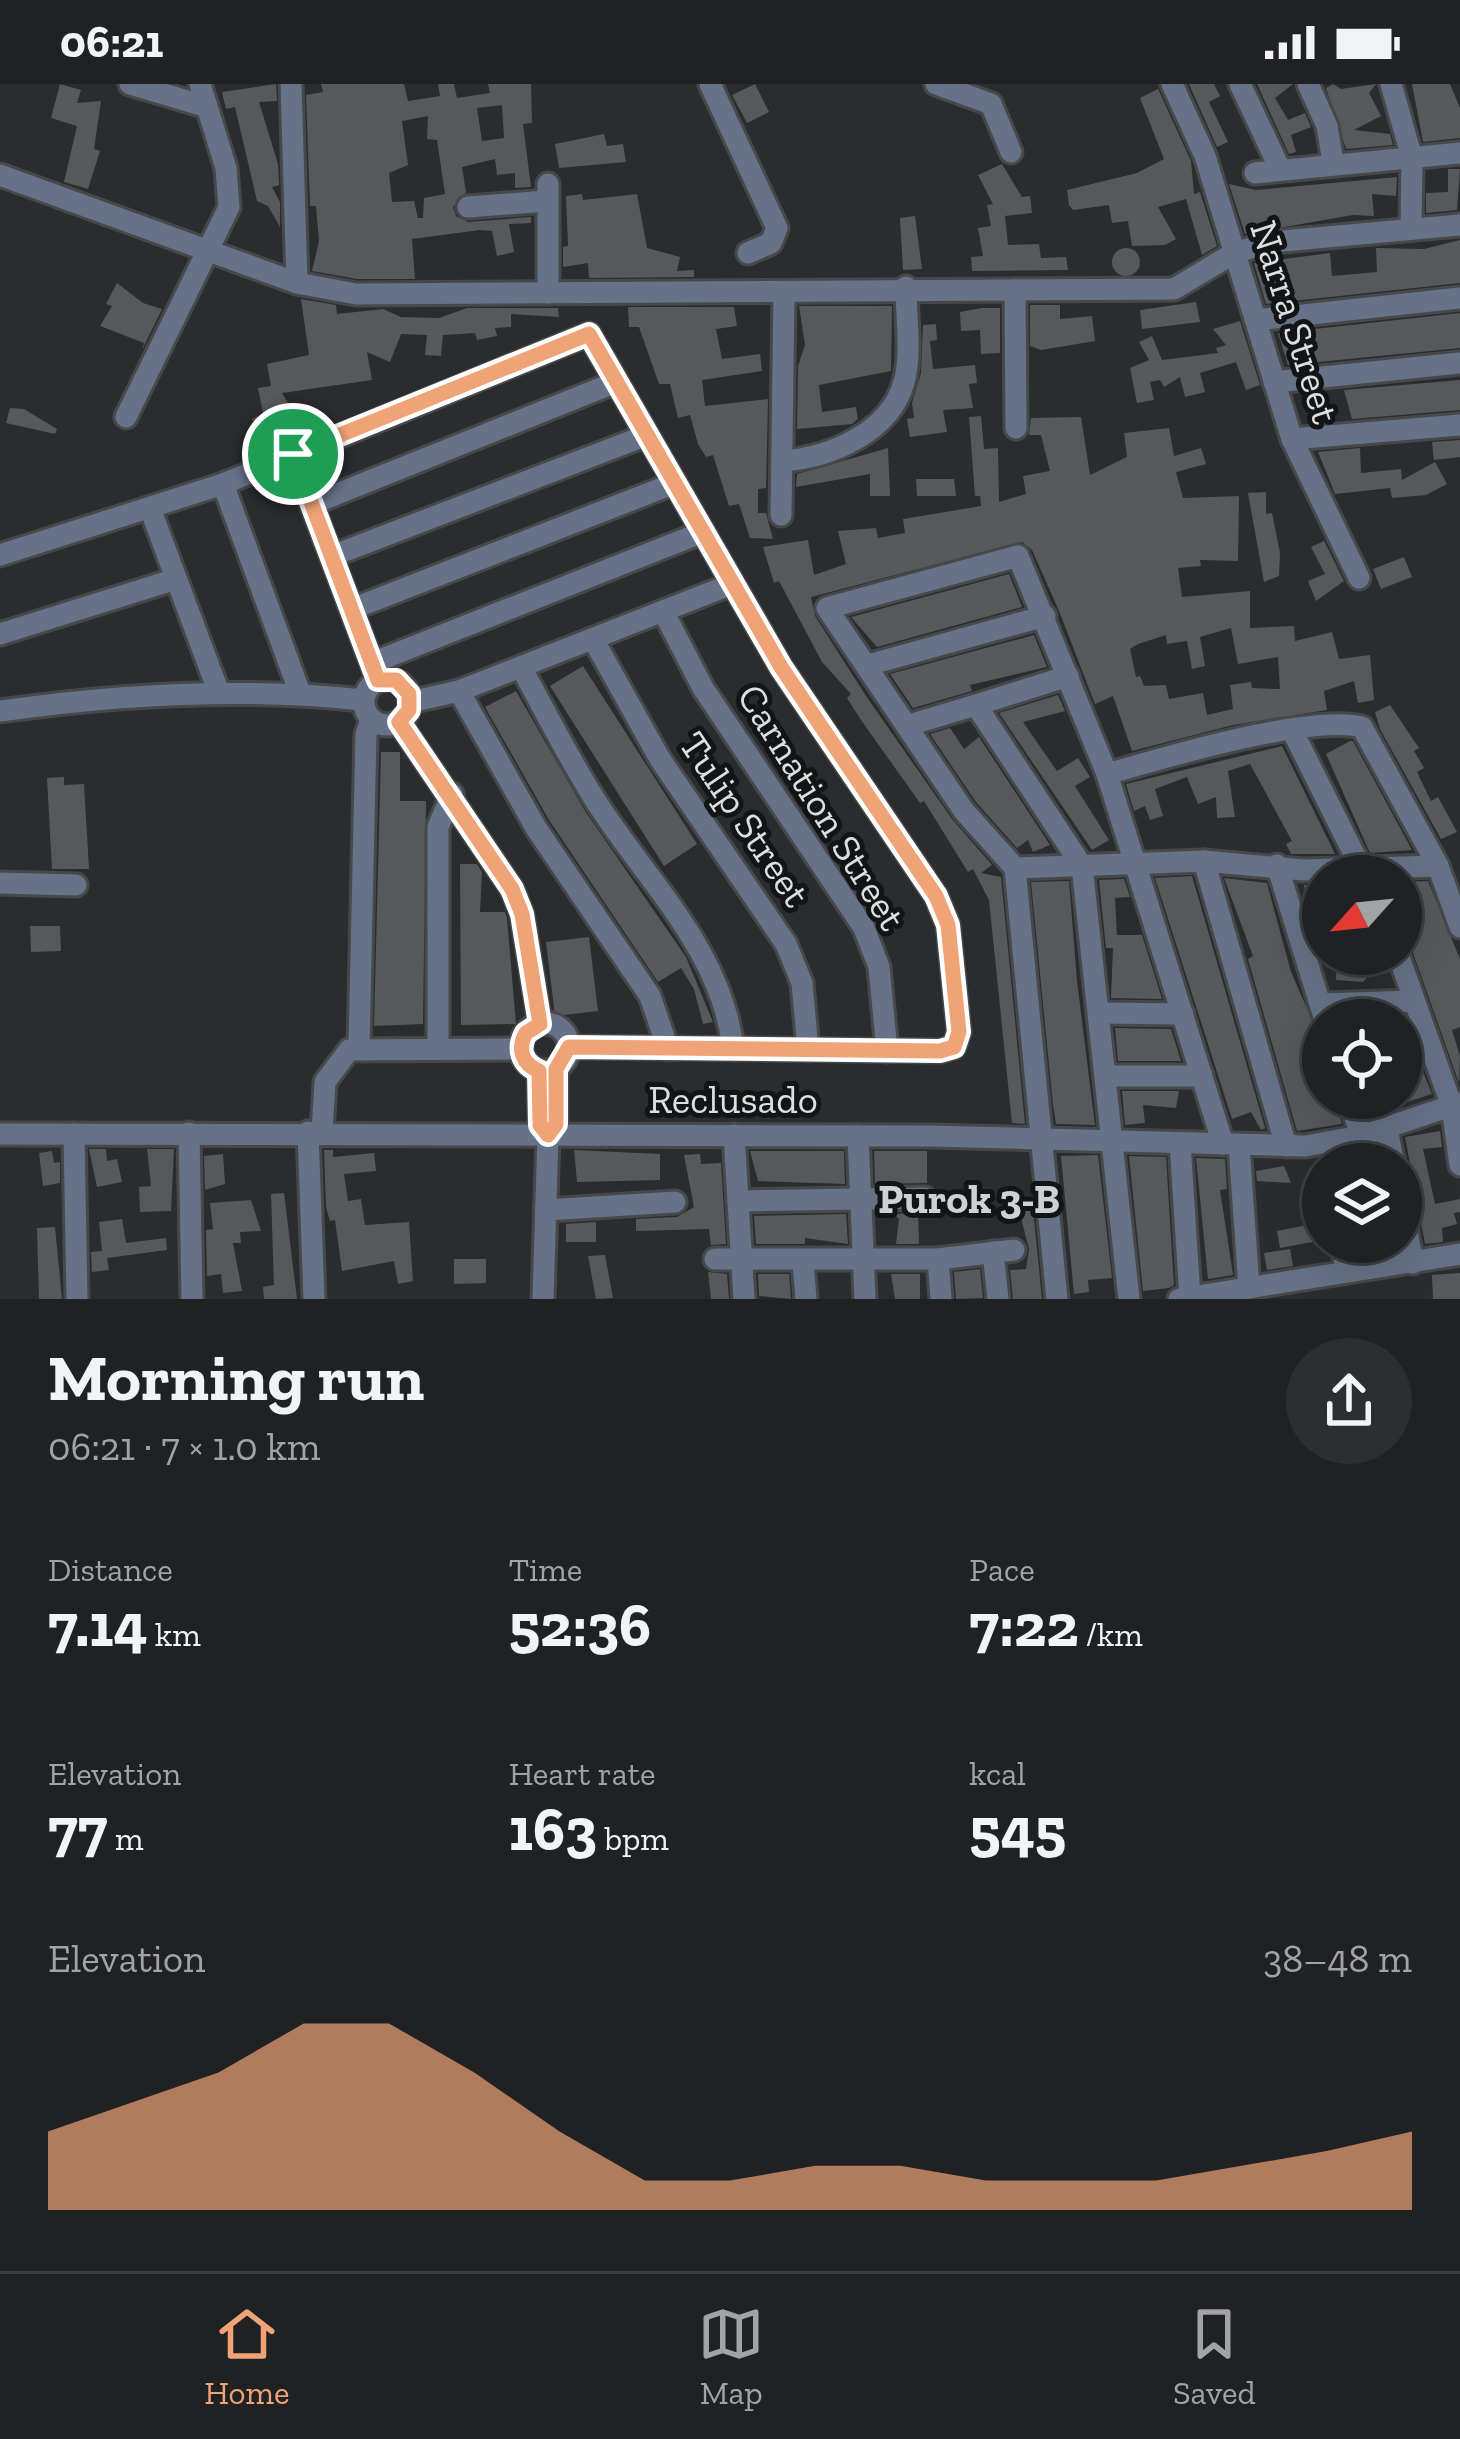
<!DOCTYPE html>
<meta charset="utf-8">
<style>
body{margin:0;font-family:"Zilla Slab",serif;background:#2d2e2f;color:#f1f3f6;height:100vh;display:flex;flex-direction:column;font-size:45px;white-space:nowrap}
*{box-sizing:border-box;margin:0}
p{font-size:39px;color:#a2a3a5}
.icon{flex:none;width:66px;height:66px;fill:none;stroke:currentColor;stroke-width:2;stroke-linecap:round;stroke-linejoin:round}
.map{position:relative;height:1215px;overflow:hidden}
.sheet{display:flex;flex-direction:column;background:#202122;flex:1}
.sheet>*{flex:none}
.needle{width:78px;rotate:243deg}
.buttons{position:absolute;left:1302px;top:771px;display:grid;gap:24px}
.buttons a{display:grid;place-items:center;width:120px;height:120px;border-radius:50%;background:#202122;box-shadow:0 12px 48px #0002,0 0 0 3px #3d3e40;font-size:60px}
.pin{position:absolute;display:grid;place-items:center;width:102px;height:102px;color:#fff;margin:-51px;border:6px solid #fff;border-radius:50%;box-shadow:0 3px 12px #0007}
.round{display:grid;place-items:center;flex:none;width:126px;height:126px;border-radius:63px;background:#2d2e2f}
.overview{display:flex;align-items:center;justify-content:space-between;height:204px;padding:0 48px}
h1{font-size:66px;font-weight:700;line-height:90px}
.stats{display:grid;grid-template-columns:repeat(3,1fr);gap:18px;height:204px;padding:12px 48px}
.stats div{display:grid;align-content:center}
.stats b{font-size:60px;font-weight:700}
.stats small{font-size:33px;font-weight:400}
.stats p{font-size:33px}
.chart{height:336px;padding:24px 48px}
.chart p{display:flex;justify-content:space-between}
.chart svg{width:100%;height:216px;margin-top:12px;fill:#efa377;opacity:.7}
.status{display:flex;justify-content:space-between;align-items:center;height:84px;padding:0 60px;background:#202122;direction:ltr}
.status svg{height:33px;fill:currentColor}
.menu{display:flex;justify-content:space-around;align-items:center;height:168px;border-top:3px solid #3d3e40;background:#202122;font-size:33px;color:#a2a3a5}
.menu a{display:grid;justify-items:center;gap:6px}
.menu .on{color:#efa377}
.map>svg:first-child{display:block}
.building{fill:#57585a;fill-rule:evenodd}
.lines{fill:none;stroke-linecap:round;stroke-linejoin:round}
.minor-casing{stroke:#47484a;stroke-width:27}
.minor{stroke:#657287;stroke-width:21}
.route-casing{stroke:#fff;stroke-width:24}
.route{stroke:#efa377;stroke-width:15}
.labels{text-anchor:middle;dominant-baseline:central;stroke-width:10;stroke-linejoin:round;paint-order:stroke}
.street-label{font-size:39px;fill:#dddedf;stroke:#131415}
.neighbourhood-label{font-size:42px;font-weight:bold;fill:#ced0d3;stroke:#131415}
</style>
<div class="status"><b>06:21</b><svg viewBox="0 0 49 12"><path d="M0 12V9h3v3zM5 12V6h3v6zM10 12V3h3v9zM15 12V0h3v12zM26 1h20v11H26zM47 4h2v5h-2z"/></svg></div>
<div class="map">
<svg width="1460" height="1215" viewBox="0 0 1460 1215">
<rect width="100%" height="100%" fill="#2a2c2e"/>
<g class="building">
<polygon points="60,0 81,6 77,19 101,17 94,65 100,67 88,105 64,98 77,42 51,34"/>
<polygon points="276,0 277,17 259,18 278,80 279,101 272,103 280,118 280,143 268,122 257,117 235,23 226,25 222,8"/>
<path d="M321,0H404L408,17L440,12L438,0H454L457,14L490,9L488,0H531L532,39L523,40L531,103L515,104V89L497,91L495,75L462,83L466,108L453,123L456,132L468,138L531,133V139L509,140L514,168L497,172L492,147L480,146L412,155L415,195H357L312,187L319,157L316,122H310L306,11L323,8ZM502,21L504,54L482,57L477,24ZM428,32L427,55L437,56L445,110L424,114L423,134H418L414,117L392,118L389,89L408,81L402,37Z"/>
<polygon points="755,0 769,28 747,39 732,11"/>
<polygon points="1189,0 1214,0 1220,12 1209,18 1228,58 1217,63"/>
<polygon points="1257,0 1293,0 1275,14 1288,36 1305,29 1311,43 1291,51 1296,68 1289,70"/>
<polygon points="1333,0 1341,5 1376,0 1369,9 1381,32 1354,46 1390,50 1393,61 1346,65 1326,4"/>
<polygon points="1412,0 1450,0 1460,24 1460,54 1423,58"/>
<polygon points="1158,5 1191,77 1194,110 1200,108 1217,162 1202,171 1186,115 1158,123 1176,155 1165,161 1132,162 1128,137 1112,139 1109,121 1073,126 1069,121 1067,106 1137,89 1164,75 1140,14"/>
<polygon points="604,50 607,62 623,60 626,78 559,84 555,60"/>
<polygon points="1002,80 1022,113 1030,112 1032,129 1005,132 1008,161 1039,160 1041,174 1066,173 1068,186 972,187 971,173 983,172 978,144 991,142 987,121 993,120 978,91"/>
<polygon points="1448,85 1460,85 1457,126 1426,129 1426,109 1448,108"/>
<polygon points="1397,93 1396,112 1372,110 1374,132 1353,131 1245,150 1229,100 1256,106"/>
<polygon points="582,110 583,116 637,110 647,164 680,173 677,187 694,186 694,193 589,194 588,179 563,183 563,163 568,162 566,112"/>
<polygon points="915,132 922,185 903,186 900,134"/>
<polygon points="1460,156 1460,199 1266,220 1254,179 1330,169 1332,192 1377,188 1376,164 1424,165"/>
<circle cx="1126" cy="178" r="14"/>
<polygon points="117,199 143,219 162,225 142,266 144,259 100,242 112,222 106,220"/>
<polygon points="301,215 336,221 337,230 383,225 401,233 439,234 467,224 558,224 559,233 511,230 511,243 495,244 497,252 477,256 475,249 443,251 441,272 425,271 427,251 401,250 390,278 367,268 372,296 282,309 294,329 276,329 256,347 252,335 263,329 258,304 271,302 267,280 309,271"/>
<polygon points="1196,218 1200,238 1142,245 1140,226"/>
<polygon points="1030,221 1060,221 1060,235 1092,232 1095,257 1041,266 1030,262"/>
<polygon points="799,222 892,222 891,287 819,301 822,328 856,323 858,335 852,340 797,345 798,282 805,261"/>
<polygon points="628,223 734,223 737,242 716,245 722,275 760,270 762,287 702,296 705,322 768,315 766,404 758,405 758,429 766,429 773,455 750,454 739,420 729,422 713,371 706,373 698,360 690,331 678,334 670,300 659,300 639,243 629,243"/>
<polygon points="981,224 1000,224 1000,269 981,270 980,246 961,247 960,228"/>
<polygon points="1460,229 1460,264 1288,281 1278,249"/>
<polygon points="1240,237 1260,301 1246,306 1236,278 1200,289 1205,308 1185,313 1180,293 1164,303 1160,296 1150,298 1154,316 1137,319 1130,284 1149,276 1139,258 1152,252 1162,276 1218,269 1216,264 1226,261 1213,245"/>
<polygon points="936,240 937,256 930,257 933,285 975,281 977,299 969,300 973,324 943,326 947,348 910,353 907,335 914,334 912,319 921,289 923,241"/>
<polygon points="1460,296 1460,326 1352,335 1344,306"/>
<polygon points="10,324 24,325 57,345 55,350 6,339"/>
<path d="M981,332L984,365L998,364L999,418L1026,410L1023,392L1050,387L1041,351H1029L1031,334L1081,333L1090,391L1127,373L1124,349L1169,344L1174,372L1201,364L1206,380L1176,388L1183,414L1239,412L1238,477L1200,476L1201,482L1178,484L1182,513L1250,507V544L1294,542L1295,557L1332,548L1339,575L1370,571L1374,616L1358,619L1354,597L1324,607L1327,626L1233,641L1132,667L1113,612L1095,620L1059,527L1032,466L1022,458L811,513L815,532L866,612L952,735L992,781L981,789L1001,793L1025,1040L1012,1039L989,816L973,785L968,788L924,717L920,719L861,636L847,614L851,610L822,578L779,497L774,499L763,463L808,456L814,491L846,480L838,447L876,444L878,454L905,449L903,435L981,422L980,412H975L969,333ZM1231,544L1238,580L1278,573L1280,605L1252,604L1251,598L1230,601L1233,625L1207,631L1203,609L1169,615L1166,601L1144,602L1140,592L1136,593L1130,565L1138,560L1166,551L1167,560L1187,557L1192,585L1205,582L1200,553Z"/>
<polygon points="1460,356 1460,373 1434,376 1432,358"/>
<polygon points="888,364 890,412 870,412 870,390 796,403 797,390"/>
<polygon points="1360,364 1361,389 1401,385 1402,396 1435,378 1447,400 1426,411 1392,414 1390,404 1335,410 1318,368"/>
<polygon points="916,395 954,395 956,412 917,412"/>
<polygon points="1266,408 1266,430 1272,429 1280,469 1279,492 1264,498 1248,409"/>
<polygon points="1324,457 1344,497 1316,517 1308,497 1325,490 1311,463"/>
<polygon points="1404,473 1412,493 1381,505 1373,485"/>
<polygon points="1009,490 1022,523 877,563 851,533"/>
<polygon points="1034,551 1047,583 970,601 972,607 913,624 890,590"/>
<polygon points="583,582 697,760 664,782 550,602"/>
<polygon points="516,607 585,727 686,873 713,938 703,940 694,905 681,884 658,898 549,736 485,623"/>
<polygon points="1058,611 1065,627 1023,638 1057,687 1078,674 1090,693 1075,702 1109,756 1092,766 999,629"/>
<polygon points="1390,621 1419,664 1414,667 1424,684 1417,688 1431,717 1438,713 1457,748 1441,755 1380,645 1375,628"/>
<polygon points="950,644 964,665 979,653 1050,761 1033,768 1028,756 1017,764 976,718 930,650"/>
<polygon points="1350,657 1353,657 1412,766 1370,769 1326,670"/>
<polygon points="1282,662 1335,770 1291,770 1286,760 1292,757 1250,680 1228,687 1235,733 1217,734 1216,713 1198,720 1187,693 1155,705 1163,732 1150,736 1145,722 1134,727 1126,700"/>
<polygon points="381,668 400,668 400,717 426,717 423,940 374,942"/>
<polygon points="64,693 64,701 84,700 89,785 52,785 47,694"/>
<polygon points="460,780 477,780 482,788 480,828 505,828 507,834 516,940 461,941"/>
<polygon points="1192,792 1265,1044 1261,1046 1251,1028 1232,1035 1155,794"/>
<polygon points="1224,794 1267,799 1291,888 1321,956 1323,1014 1334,1014 1342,1040 1297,1047 1248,875 1253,872"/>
<polygon points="1124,795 1130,813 1115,814 1117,851 1142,851 1162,915 1111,914 1113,864 1106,864 1099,796"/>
<polygon points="1069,797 1077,897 1095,1041 1056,1040 1053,1021 1031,798"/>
<polygon points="1428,797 1460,875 1460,943 1452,946 1460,972 1459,999 1401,835 1401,798"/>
<polygon points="1323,800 1323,831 1308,830 1304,801"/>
<polygon points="30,842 60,842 61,867 31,868"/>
<polygon points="589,853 598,927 555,932 546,858"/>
<polygon points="1337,870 1370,870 1368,892 1363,898 1336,896"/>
<polygon points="1115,944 1171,945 1181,977 1118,977"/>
<polygon points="1419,978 1432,1010 1401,1020 1401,984"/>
<polygon points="1122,1007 1179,1007 1176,1024 1143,1021 1145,1039 1125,1041"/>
<polygon points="1440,1047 1442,1063 1423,1065 1435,1120 1460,1115 1460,1128 1454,1129 1457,1140 1442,1144 1443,1158 1425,1160 1405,1053"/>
<polygon points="1373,1064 1379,1080 1325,1080 1339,1071"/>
<polygon points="89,1065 106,1065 107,1077 117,1075 122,1098 97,1103"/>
<polygon points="147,1065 174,1065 171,1127 140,1128 139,1103 151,1102"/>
<polygon points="324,1066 333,1066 333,1073 374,1069 376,1087 344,1090 348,1117 361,1115 365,1141 409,1138 413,1197 398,1200 394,1177 342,1187 335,1136 330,1137 326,1123"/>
<polygon points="574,1066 660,1070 660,1096 577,1098"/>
<polygon points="52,1067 54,1079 60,1078 60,1099 43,1102 39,1069"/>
<polygon points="750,1067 844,1067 845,1100 758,1097"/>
<polygon points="874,1067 927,1067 927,1099 875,1100"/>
<polygon points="223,1070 225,1100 205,1106 204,1072"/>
<polygon points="700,1070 701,1080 721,1079 726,1160 711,1161 709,1145 636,1147 636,1135 677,1133 694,1123 684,1071"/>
<polygon points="1098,1071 1112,1194 1088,1196 1089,1208 1074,1210 1061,1072"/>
<polygon points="1129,1072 1166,1073 1174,1201 1169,1204 1143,1207"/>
<polygon points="1196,1074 1225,1075 1227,1105 1220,1106 1233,1191 1208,1195"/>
<polygon points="1284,1082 1291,1099 1257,1097 1256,1087"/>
<polygon points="284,1109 297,1215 264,1215 263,1203 274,1201 271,1110"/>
<polygon points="251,1116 261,1147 240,1148 241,1159 233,1159 242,1207 223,1209 221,1190 207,1192 206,1146 213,1145 210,1119"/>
<polygon points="1033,1125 1042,1215 1013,1215 1010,1186 1026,1185 1029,1165 1019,1126"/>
<polygon points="918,1129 919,1160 896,1160 899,1135 894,1130"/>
<polygon points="846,1130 848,1160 805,1154 805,1160 756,1160 754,1132"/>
<polygon points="122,1135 126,1159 166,1154 167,1166 107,1174 109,1186 92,1188 91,1168 102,1167 99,1138"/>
<polygon points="596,1138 596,1158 566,1158 566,1140"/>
<polygon points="1323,1138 1323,1156 1280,1164 1277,1147"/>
<polygon points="55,1143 62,1215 39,1215 37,1144"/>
<polygon points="1290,1165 1293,1182 1267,1186 1264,1169"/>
<polygon points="605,1171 613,1214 596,1215 588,1172"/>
<polygon points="454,1175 486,1175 486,1199 454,1200"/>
<polygon points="980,1185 983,1214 956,1215 954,1188"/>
<polygon points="708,1188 727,1190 729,1215 711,1215"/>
<polygon points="1460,1189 1460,1215 1433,1215 1432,1191"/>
<polygon points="758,1190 789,1190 791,1215 759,1212"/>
<polygon points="891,1190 920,1190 920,1215 895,1215"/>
</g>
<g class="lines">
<defs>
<g id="minor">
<polyline points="130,0 204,22"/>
<polyline points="291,0 297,199"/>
<polyline points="710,0 777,144 771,159 748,169"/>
<polyline points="936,0 991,20 1011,68"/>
<polyline points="1172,0 1205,72 1292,355 1359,494"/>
<polyline points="1240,0 1279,83"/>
<polyline points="1308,0 1327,42 1333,78"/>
<polyline points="1391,0 1412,74 1411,145"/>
<polyline points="1255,89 1460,69"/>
<polyline points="0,91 297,199 356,210 1174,205 1234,169 1272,158 1460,141"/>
<polyline points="548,100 548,209"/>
<polyline points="468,123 547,117"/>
<polyline points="1015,206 1016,344"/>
<polyline points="1256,236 1460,214"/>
<polyline points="1274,298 1460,279"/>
<polyline points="126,333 229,123 226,84 200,0"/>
<polyline points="282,342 378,596"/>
<polyline points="1292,355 1460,341"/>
<path d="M784,377C830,373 890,349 904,298C912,270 906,233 906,203"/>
<polyline points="223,400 300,609"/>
<polyline points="312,420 616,298"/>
<polyline points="151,427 219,609"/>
<polyline points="781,431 784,208"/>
<polyline points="0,471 223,400 589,250 781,583 936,812 948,841 959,948 954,963 940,967 569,963"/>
<polyline points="332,472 647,351"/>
<polyline points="352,525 675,399"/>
<polyline points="663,527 703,604 864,844 879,883 887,967"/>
<polyline points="0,550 176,495"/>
<polyline points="593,555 660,675 786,860 802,899 808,966"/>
<polyline points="372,579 703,448"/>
<polyline points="868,581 1045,532"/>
<path d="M521,583C546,629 569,675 597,719C648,798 723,869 733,965"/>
<circle cx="387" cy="618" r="23"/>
<polyline points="459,607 536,744 650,912 668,965"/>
<polyline points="410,618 459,607 732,500"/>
<polyline points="976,621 1068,592"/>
<path d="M0,627C121,610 242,603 363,616"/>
<polyline points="399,638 512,805 522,830 540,940"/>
<polyline points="909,641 976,621 1082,782 1129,1215"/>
<polyline points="1293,648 1361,784"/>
<polyline points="1107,690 1223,1060"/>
<polyline points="1277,781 1325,936"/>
<polyline points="1015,784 1204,777"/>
<polyline points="0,799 76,801"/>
<polyline points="1398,870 1452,1023 1460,1081"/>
<polyline points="1320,920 1414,917"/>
<polyline points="1099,929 1183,930"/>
<circle cx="545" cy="963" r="24"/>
<polyline points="359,962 366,650 371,636"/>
<polyline points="438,963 438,743 452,710"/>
<polyline points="1401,969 1428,958"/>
<polyline points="539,987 540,1041 548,1051"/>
<polyline points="1106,992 1202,992"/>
<polyline points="1349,1014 1361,1052"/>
<polyline points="1387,1045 1394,1080"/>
<polyline points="308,1048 314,1215"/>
<polyline points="322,1048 325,998 349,966 521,965"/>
<polyline points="189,1049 192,1215"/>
<polyline points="0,1050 931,1052 1305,1062 1361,1052 1460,1019"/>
<polyline points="74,1050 77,1215"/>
<polyline points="734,1051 744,1215"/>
<polyline points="858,1052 865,1215"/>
<polyline points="1180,1059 1190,1213"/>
<polyline points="1239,1061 1249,1204"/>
<polyline points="1286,1062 1204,777 1303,786 1438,782"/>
<polyline points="1401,1116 1413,1179"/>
<polyline points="738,1117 925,1114"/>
<polyline points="546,1126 675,1118"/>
<polyline points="1342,1158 1346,1188"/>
<polyline points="993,1168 998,1215"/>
<polyline points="715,1175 938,1175 1014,1166"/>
<polyline points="938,1175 941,1215"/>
<polyline points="803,1178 806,1215"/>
<polyline points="543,1215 548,1051 556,1040 556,985"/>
<path d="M1057,1215L1015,784L964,727L827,524L1018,472L1107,690C1163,674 1309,630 1362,643L1438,782L1460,843"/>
<polyline points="1179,1215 1460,1170"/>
</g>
</defs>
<use href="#minor" class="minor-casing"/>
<use href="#minor" class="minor"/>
</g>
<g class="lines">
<defs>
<path id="route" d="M589,250L781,583L936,812L948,841L959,948L954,963L940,967L569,963L556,985V1040L548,1051L540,1041L539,987C522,980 517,965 526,949L540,940L522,830L512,805L399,638L409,626V610L396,596H378L293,370Z"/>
</defs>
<use href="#route" class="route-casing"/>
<use href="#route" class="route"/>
</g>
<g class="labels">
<g class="street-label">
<text transform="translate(1295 238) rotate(72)">Narra Street</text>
<text transform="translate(822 723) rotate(58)">Carnation Street</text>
<text transform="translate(745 735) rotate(56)">Tulip Street</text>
<text x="733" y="1015">Reclusado</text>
</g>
<g class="neighbourhood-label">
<text x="969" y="1114">Purok 3-B</text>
</g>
</g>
</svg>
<div class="buttons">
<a><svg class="needle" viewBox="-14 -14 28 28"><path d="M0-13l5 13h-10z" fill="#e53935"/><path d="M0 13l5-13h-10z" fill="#a2a3a5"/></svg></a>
<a><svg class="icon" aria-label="locate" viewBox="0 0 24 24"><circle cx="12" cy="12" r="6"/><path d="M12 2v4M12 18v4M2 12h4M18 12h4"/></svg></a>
<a><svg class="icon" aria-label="layers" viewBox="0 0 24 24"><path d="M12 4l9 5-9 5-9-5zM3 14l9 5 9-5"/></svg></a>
</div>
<div class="pin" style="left:293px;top:370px;background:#1e9e55"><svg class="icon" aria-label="arrive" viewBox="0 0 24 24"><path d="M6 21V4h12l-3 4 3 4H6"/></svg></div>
</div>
<section class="sheet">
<div class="overview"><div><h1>Morning run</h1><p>06:21 · 7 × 1.0 km</p></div><a class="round"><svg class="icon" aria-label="share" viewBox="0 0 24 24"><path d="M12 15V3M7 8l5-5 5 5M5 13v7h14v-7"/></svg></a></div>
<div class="stats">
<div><p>Distance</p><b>7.14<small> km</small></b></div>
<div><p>Time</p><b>52:36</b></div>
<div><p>Pace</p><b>7:22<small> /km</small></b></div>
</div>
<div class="stats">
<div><p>Elevation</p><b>77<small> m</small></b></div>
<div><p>Heart rate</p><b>163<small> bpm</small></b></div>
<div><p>kcal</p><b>545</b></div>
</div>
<div class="chart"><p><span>Elevation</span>38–48 m</p>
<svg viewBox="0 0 160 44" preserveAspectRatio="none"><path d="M0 44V28L10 22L20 16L30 6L40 6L50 16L60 28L70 38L80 38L90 35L100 35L110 38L120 38L130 38L140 35L150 32L160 28V44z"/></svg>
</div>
</section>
<nav class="menu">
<a class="on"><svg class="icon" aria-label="home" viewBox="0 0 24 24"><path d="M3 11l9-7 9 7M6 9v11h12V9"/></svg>Home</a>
<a><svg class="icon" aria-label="map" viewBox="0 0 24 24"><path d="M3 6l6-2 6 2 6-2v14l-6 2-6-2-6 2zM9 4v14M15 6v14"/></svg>Map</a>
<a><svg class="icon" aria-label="saved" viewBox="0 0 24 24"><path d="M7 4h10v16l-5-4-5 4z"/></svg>Saved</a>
</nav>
